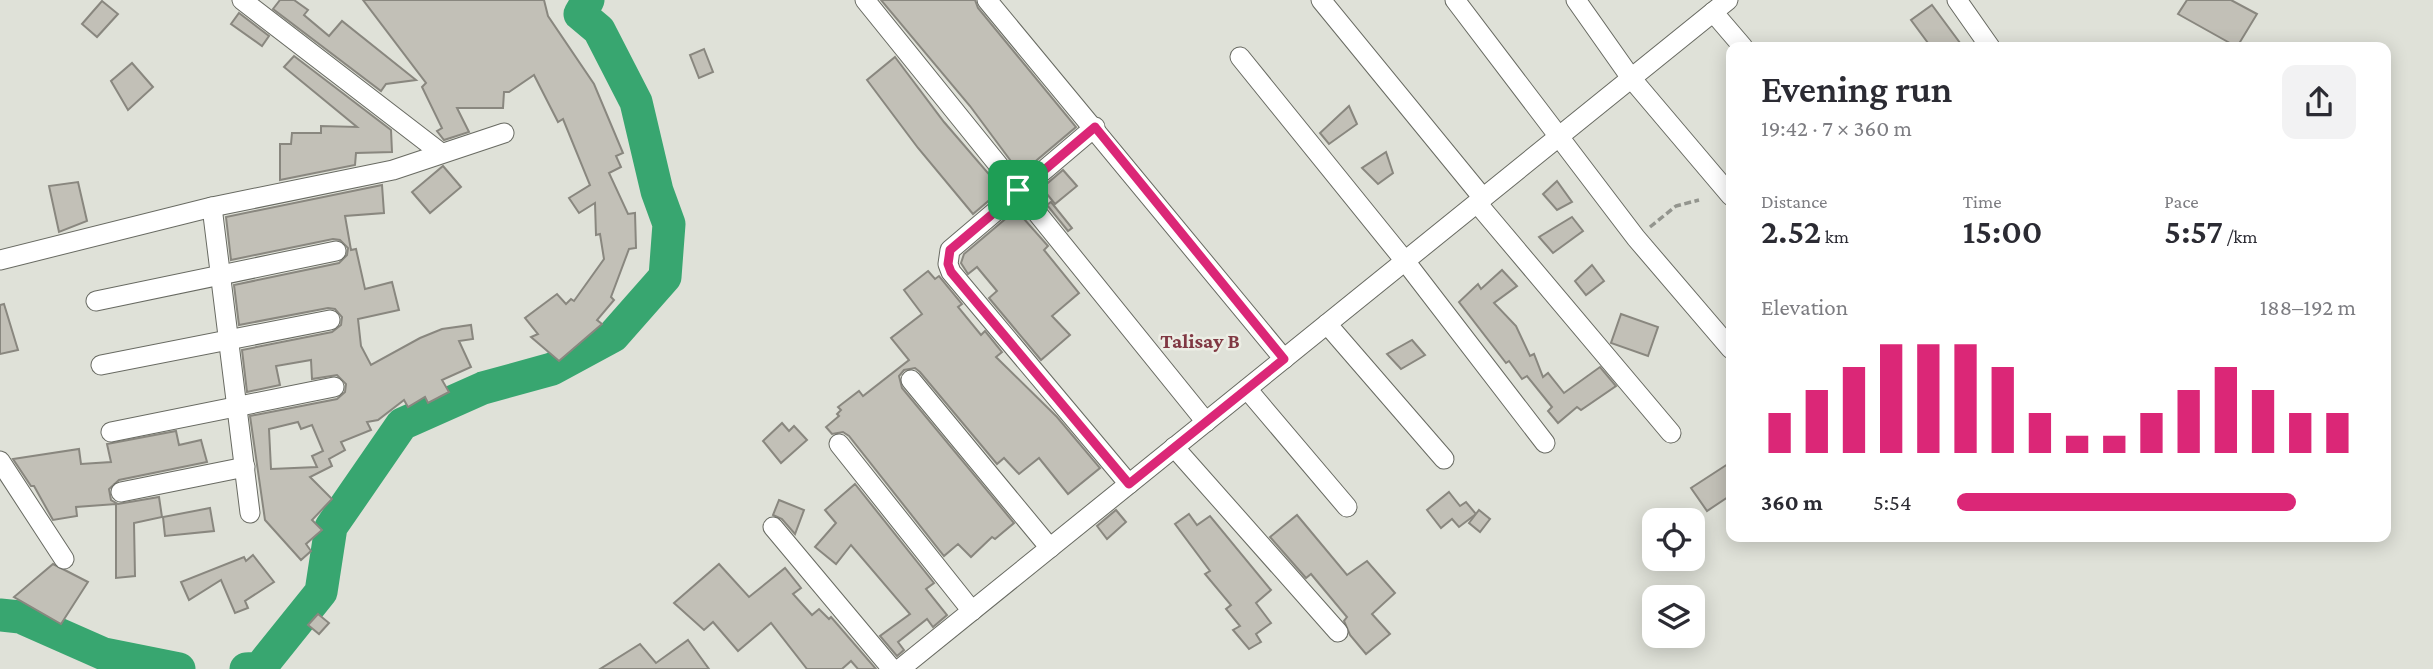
<!DOCTYPE html>
<meta charset="utf-8">
<style>
body{margin:0;font-family:"Crimson Pro",serif;background:#f2f2f3;color:#2b2b33;height:100vh;display:flex;flex-direction:column;font-size:26px;white-space:nowrap}
*{box-sizing:border-box;margin:0}
p{font-size:23px;color:#7c7c81}
.icon{flex:none;width:38px;height:38px;fill:none;stroke:currentColor;stroke-width:2;stroke-linecap:round;stroke-linejoin:round}
.map{position:relative;flex:1;overflow:hidden}
.sheet{position:absolute;left:1726px;top:42px;width:665px;height:500px;display:flex;flex-direction:column;background:#fff;border-radius:14px;box-shadow:0 4px 18px #0003}
.sheet>*{flex:none}
.tools{position:absolute;left:1642px;top:508px;display:grid;gap:14px}
.tools a{display:grid;place-items:center;width:63px;height:63px;border-radius:14px;background:#fff;box-shadow:0 4px 18px #0003;font-size:35px}
.pin{position:absolute;display:grid;place-items:center;width:60px;height:60px;color:#fff;margin:-30px;border-radius:14px;box-shadow:0 4px 10px #0006}
.round{display:grid;place-items:center;flex:none;width:74px;height:74px;border-radius:14px;background:#f2f2f3}
.head{display:flex;align-items:center;justify-content:space-between;height:119px;padding:0 35px}
h1{font-size:38px;font-weight:600;line-height:52px}
.figures{display:grid;grid-template-columns:repeat(3,1fr);gap:10px;height:119px;padding:7px 35px}
.figures div{display:grid;align-content:center}
.figures b{font-size:35px;font-weight:600}
.figures small{font-size:19px;font-weight:400}
.figures p{font-size:19px}
.chart{height:196px;padding:14px 35px}
.chart p{display:flex;justify-content:space-between}
.chart svg{width:100%;height:126px;margin-top:7px;stroke:#db2777;stroke-width:6}
ul{padding:0 35px;list-style:none;font-size:23px}
li{display:grid;grid-template-columns:112px 84px 1fr;align-items:center;height:52px}
li i{height:18px;border-radius:9px;background:#db2777}
.map>svg:first-child{display:block}
.lines{fill:none;stroke-linecap:round;stroke-linejoin:round}
.river{stroke:#38a670;stroke-width:33}
.building{fill:#c2c0b7;stroke:#89877f;stroke-width:2;fill-rule:evenodd}
.minor-casing{stroke:#686a62;stroke-width:21}
.path{stroke:#93958e;stroke-width:3.5;stroke-dasharray:7 3.5;stroke-linecap:butt}
.minor{stroke:#fff;stroke-width:19}
.route-casing{stroke:#fff;stroke-width:14}
.route{stroke:#db2777;stroke-width:9}
.labels{text-anchor:middle;dominant-baseline:central;stroke-width:5;stroke-linejoin:round;paint-order:stroke}
.neighbourhood-label{font-size:21px;font-weight:bold;fill:#803843;stroke:#eceee5}
</style>
<div class="map">
<svg width="2433" height="669" viewBox="0 0 2433 669">
<rect width="100%" height="100%" fill="#dfe1d8"/>
<g class="lines">
<g class="river">
<polyline points="0,615 20,617 104,654 179,669"/>
<polyline points="246,669 260,668 321,592 331,527 402,424 483,388 552,369 613,336 665,277 669,224 657,191 636,102 599,30 580,14 588,0"/>
</g>
</g>
<g class="building">
<polygon points="280,0 294,0 308,10 304,15 329,36 342,21 416,80 386,84 381,91 273,9"/>
<polygon points="363,0 544,0 548,16 594,84 623,153 616,156 621,167 609,173 628,214 635,213 636,248 629,249 611,297 614,300 597,320 602,324 559,361 531,337 538,334 525,318 557,294 566,304 571,299 574,301 604,259 600,234 596,235 595,203 579,213 569,198 590,185 563,119 558,122 534,75 509,92 504,92 503,108 457,108 469,132 444,140 437,131 442,128 422,87 426,83"/>
<polygon points="881,0 975,0 978,8 1076,127 1025,170 1019,172 970,106"/>
<polygon points="2187,0 2231,0 2257,14 2237,47 2178,14"/>
<polygon points="102,1 118,14 97,37 82,24"/>
<polygon points="1932,5 1963,47 1931,47 1911,20"/>
<polygon points="239,13 269,36 262,46 231,24"/>
<polygon points="704,49 713,72 699,78 690,55"/>
<polygon points="294,56 391,130 392,152 356,153 355,165 280,180 280,144 291,144 292,133 321,133 321,126 357,127 284,67"/>
<polygon points="895,57 944,122 1000,187 1000,191 973,214 918,148 867,80"/>
<polygon points="132,63 153,87 128,110 111,81"/>
<polygon points="1349,106 1357,124 1329,144 1320,133"/>
<polygon points="1386,152 1393,173 1378,184 1362,168"/>
<polygon points="443,166 461,187 430,213 412,192"/>
<polygon points="1063,170 1077,186 1055,204 1042,188"/>
<polygon points="1557,181 1572,202 1557,210 1543,194"/>
<polygon points="78,182 87,221 59,232 49,186"/>
<path d="M382,185L384,213L345,216L351,250L356,249L365,289L392,282L399,310L358,319L361,346L371,365L420,338L442,329L471,325L473,339L459,341L471,367L442,380L449,392L428,403L425,397L408,407L404,400L378,420L367,422L371,430L341,442L345,450L329,459L332,466L310,477L332,499L312,520L322,530L306,544L311,551L301,560L265,520L250,416L337,399L345,392L346,384L337,375L312,379L311,360L276,366L280,385L247,392L242,350L332,332L341,325L342,317L335,309L328,308L239,325L234,285L339,263L347,255L348,248L340,240L333,239L231,260L226,217ZM298,422L301,429L312,425L323,451L312,456L317,467L271,469L269,429Z"/>
<polygon points="1051,202 1072,228 1068,231 1047,205"/>
<polygon points="1016,210 1048,246 1044,250 1079,293 1052,316 1070,335 1041,360 989,298 997,291 977,267 968,274 961,263 964,254"/>
<polygon points="1572,217 1583,231 1553,253 1539,237"/>
<polygon points="1592,265 1604,281 1586,295 1575,281"/>
<polygon points="1502,270 1517,286 1494,303 1516,326 1530,356 1534,354 1543,377 1548,373 1564,393 1600,367 1616,386 1581,410 1577,407 1558,423 1548,411 1552,407 1527,376 1522,379 1509,361 1506,363 1459,302 1478,284 1481,289"/>
<polygon points="928,271 935,279 939,276 962,304 958,307 981,335 985,331 1002,352 996,357 1057,417 1100,468 1068,494 1039,458 1019,474 1004,458 997,464 920,372 915,368 904,370 899,376 902,388 1014,523 995,539 992,537 971,557 958,544 944,556 849,436 843,432 832,434 826,427 839,416 837,414 841,410 838,407 859,391 863,396 909,360 891,338 922,314 904,290"/>
<polygon points="4,304 18,350 0,354 0,305"/>
<polygon points="1621,314 1658,327 1648,356 1611,343"/>
<polygon points="1412,340 1425,355 1401,369 1387,354"/>
<polygon points="782,423 789,431 794,426 807,440 781,463 763,441"/>
<polygon points="176,431 179,445 201,440 207,462 119,480 109,489 111,500 118,504 159,497 162,517 134,523 135,576 116,578 116,504 76,507 77,516 53,520 34,486 31,486 13,459 79,449 81,464 111,462 107,444"/>
<polygon points="1731,462 1731,495 1707,511 1691,488"/>
<polygon points="855,484 934,583 926,589 947,615 933,627 927,619 898,642 904,650 897,656 880,636 910,614 851,545 836,564 815,547 836,523 825,510"/>
<polygon points="1449,492 1460,506 1466,502 1476,514 1459,527 1452,519 1441,528 1427,510"/>
<polygon points="779,500 804,510 795,534 782,519 773,515"/>
<polygon points="210,508 214,531 165,536 163,517"/>
<polygon points="1116,510 1126,522 1107,539 1097,526"/>
<polygon points="1479,510 1490,519 1480,532 1469,523"/>
<polygon points="1189,514 1197,525 1210,516 1271,590 1256,603 1271,623 1256,634 1261,642 1249,649 1233,630 1240,626 1226,609 1231,605 1205,574 1210,571 1175,524"/>
<polygon points="1297,515 1347,575 1367,561 1395,593 1372,614 1390,634 1366,654 1350,635 1344,621 1347,617 1311,574 1306,578 1270,537"/>
<polygon points="253,555 274,582 245,601 248,608 235,613 221,580 189,600 181,582 244,557 246,561"/>
<polygon points="53,564 88,582 61,624 14,597"/>
<polygon points="719,564 749,597 785,568 801,588 793,594 812,615 819,609 829,619 831,617 876,669 858,669 851,661 842,669 807,669 771,623 738,651 713,622 704,630 674,603"/>
<polygon points="318,614 329,623 319,634 308,625"/>
<polygon points="688,640 709,669 600,669 640,644 656,663"/>
</g>
<g class="lines">
<defs>
<g id="minor">
<polyline points="242,0 441,153"/>
<polyline points="865,0 1206,422"/>
<polyline points="987,0 1284,359"/>
<polyline points="1321,0 1483,198"/>
<polyline points="1455,0 1636,238 1731,349"/>
<polyline points="1576,0 1631,78 1731,196"/>
<polyline points="1957,0 1990,47"/>
<polyline points="1713,12 1743,47"/>
<polyline points="1240,57 1405,261 1545,443"/>
<polyline points="1095,127 950,250 948,264 951,272 1129,484"/>
<polyline points="1477,203 1671,433"/>
<polyline points="212,207 250,513"/>
<polyline points="0,260 212,207 393,170 504,133"/>
<polyline points="96,301 336,251"/>
<polyline points="1327,324 1444,459"/>
<polyline points="101,365 330,320"/>
<polyline points="911,380 1050,548"/>
<polyline points="1247,389 1347,507"/>
<polyline points="111,432 334,387"/>
<polyline points="839,444 972,611"/>
<polyline points="1174,447 1338,632"/>
<polyline points="0,461 64,559"/>
<polyline points="121,492 245,467"/>
<polyline points="773,527 892,669"/>
<polyline points="900,669 1728,0"/>
</g>
</defs>
<use href="#minor" class="minor-casing"/>
<polyline class="path" points="1650,227 1676,206 1699,200"/>
<use href="#minor" class="minor"/>
</g>
<g class="lines">
<defs>
<polygon id="route" points="1095,127 1284,359 1129,484 951,272 948,264 950,250"/>
</defs>
<use href="#route" class="route-casing"/>
<use href="#route" class="route"/>
</g>
<g class="labels">
<g class="neighbourhood-label">
<text x="1200" y="341">Talisay B</text>
</g>
</g>
</svg>
<div class="tools">
<a><svg class="icon" aria-label="locate" viewBox="0 0 24 24"><circle cx="12" cy="12" r="6"/><path d="M12 2v4M12 18v4M2 12h4M18 12h4"/></svg></a>
<a><svg class="icon" aria-label="layers" viewBox="0 0 24 24"><path d="M12 4l9 5-9 5-9-5zM3 14l9 5 9-5"/></svg></a>
</div>
<div class="pin" style="left:1018px;top:190px;background:#1e9e55"><svg class="icon" aria-label="arrive" viewBox="0 0 24 24"><path d="M6 21V4h12l-3 4 3 4H6"/></svg></div>
<section class="sheet">
<div class="head"><div><h1>Evening run</h1><p>19:42 · 7 × 360 m</p></div><a class="round"><svg class="icon" aria-label="share" viewBox="0 0 24 24"><path d="M12 15V3M7 8l5-5 5 5M5 13v7h14v-7"/></svg></a></div>
<div class="figures">
<div><p>Distance</p><b>2.52<small> km</small></b></div>
<div><p>Time</p><b>15:00</b></div>
<div><p>Pace</p><b>5:57<small> /km</small></b></div>
</div>
<div class="chart"><p><span>Elevation</span>188–192 m</p>
<svg viewBox="0 0 160 44" preserveAspectRatio="none"><path d="M5 44V30M15 44V22M25 44V14M35 44V6M45 44V6M55 44V6M65 44V14M75 44V30M85 44V38M95 44V38M105 44V30M115 44V22M125 44V14M135 44V22M145 44V30M155 44V30"/></svg>
</div>
<ul>
<li><b>360 m</b>5:54<i style="width:85%"></i></li>
</ul>
</section>
</div>
